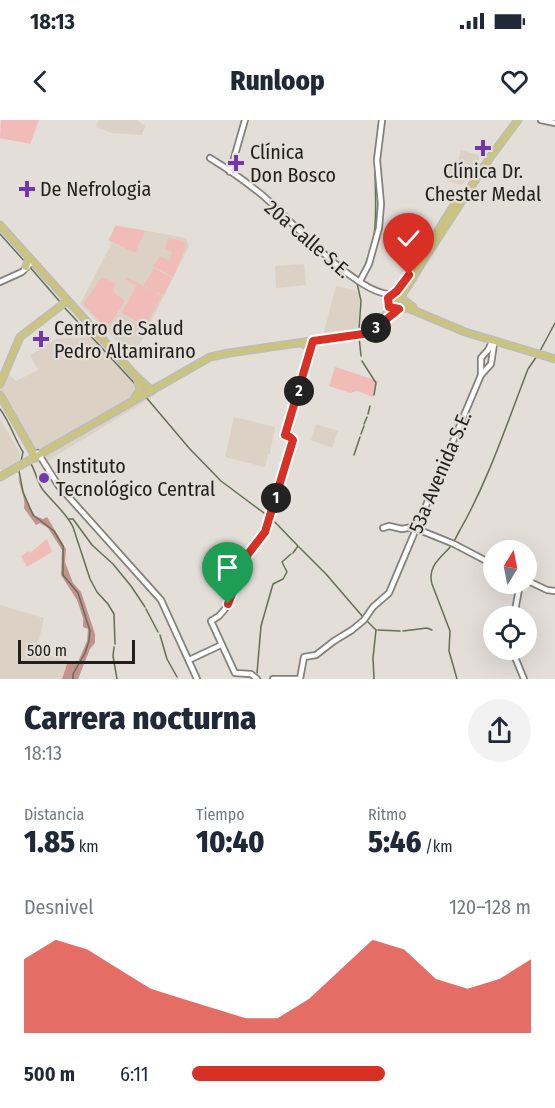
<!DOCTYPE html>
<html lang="es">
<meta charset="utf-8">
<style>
body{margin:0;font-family:"Fira Sans Condensed",sans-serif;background:#f2f2f3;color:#1f2937;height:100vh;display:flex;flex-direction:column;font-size:22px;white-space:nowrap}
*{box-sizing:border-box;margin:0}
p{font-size:20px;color:#747a83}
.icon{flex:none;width:33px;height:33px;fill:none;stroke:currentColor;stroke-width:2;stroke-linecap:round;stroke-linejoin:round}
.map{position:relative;height:559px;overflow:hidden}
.details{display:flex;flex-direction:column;background:#fff;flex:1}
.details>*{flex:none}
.needle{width:39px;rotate:10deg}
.buttons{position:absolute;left:483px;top:420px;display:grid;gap:12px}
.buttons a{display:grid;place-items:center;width:54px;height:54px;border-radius:50%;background:#fff;box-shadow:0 6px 24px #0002;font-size:30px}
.scale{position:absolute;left:18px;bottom:15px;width:117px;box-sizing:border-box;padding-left:6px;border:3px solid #201f1c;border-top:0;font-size:16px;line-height:21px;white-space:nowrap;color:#201f1c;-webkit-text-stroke:4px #e3ded8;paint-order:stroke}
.pin{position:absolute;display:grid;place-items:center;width:51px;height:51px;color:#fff;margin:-62px -26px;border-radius:50% 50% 50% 0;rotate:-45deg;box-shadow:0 0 6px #0007}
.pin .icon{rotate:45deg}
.km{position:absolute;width:30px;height:30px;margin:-15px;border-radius:50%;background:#222;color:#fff;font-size:16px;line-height:30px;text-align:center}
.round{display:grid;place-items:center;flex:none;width:63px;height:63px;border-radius:32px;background:#f2f2f3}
.summary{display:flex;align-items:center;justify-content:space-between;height:102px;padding:0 24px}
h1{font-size:33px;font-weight:800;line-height:45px}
.figures{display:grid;grid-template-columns:repeat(3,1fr);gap:9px;height:102px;padding:6px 24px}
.figures div{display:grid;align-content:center}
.figures b{font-size:30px;font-weight:800}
.figures small{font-size:16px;font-weight:400}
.figures p{font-size:16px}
.chart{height:168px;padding:12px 24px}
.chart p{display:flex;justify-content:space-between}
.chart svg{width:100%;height:108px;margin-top:6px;fill:#d93025;opacity:.7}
ul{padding:0 24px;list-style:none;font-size:20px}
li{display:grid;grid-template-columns:96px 72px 1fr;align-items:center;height:45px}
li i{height:15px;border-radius:8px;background:#d93025}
.status{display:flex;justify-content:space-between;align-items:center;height:42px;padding:0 30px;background:#fff;direction:ltr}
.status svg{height:16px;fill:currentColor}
header{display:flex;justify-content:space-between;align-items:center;height:78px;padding:0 24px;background:#fff;font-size:27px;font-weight:800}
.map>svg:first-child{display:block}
.built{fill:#dbd2c5}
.green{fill:#f1bbb8}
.forest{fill:#c4918e}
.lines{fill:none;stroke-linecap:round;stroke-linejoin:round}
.stream{stroke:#637053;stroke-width:1.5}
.minor-casing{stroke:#84807a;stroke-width:8}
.major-casing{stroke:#bcbcbb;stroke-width:9}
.minor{stroke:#fff;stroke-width:4.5}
.major{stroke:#cbc481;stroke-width:6}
.major-bridge-casing{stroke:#bcbcbb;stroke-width:9;stroke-linecap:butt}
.major-bridge{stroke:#cbc481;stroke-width:6}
.route-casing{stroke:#fff;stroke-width:12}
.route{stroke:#d93025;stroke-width:8}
.poi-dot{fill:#7237ad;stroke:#e3ded8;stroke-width:2}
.labels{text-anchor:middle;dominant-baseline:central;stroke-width:4.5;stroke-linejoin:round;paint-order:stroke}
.poi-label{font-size:20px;fill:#201f1c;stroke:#e3ded8;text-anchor:start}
.street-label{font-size:20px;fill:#201f1c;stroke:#e3ded8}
</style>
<div class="status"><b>18:13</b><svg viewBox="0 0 49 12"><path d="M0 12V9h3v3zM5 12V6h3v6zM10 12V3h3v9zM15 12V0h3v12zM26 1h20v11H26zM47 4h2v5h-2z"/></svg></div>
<header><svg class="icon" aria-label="back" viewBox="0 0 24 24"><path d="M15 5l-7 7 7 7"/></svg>Runloop<svg class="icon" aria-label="heart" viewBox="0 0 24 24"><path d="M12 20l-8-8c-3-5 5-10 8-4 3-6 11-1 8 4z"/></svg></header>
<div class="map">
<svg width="555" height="559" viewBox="0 0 555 559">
<rect width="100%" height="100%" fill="#e3ded8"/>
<g class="built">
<polygon points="99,0 137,0 145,6 142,15 112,13 96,7"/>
<polygon points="461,30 481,36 462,65 447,61 452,43 457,45"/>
<polygon points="116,105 186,118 189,126 133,237 80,184 112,123 108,120"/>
<polygon points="304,144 306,165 276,168 275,146"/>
<polygon points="336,166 357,171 360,182 357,210 323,216"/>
<polygon points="94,214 137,262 152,271 154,276 44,343 38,334 34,335 0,275 0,264 5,251 16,261 38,250 30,235 56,219 89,217"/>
<polygon points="234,297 275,307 270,334 268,334 265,347 225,337"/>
<polygon points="0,299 20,333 19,342 2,351 0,349 0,352"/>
<polygon points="316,304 338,311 332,328 311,320"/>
<polygon points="0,485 44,498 36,532 68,541 62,559 0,559"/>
</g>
<g class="green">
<polygon points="1,0 39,0 30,24 0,18"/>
<polygon points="116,106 145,111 135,133 109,120"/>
<polygon points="168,118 184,121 186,127 173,157 153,146 161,136 170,141 172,132 165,129"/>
<polygon points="154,148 172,158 164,175 155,172 162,176 157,185 152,183 156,186 146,206 122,193 136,166 125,159 126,157 155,172 144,165"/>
<polygon points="102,157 116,163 113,170 116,174 125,181 107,209 83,184"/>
<polygon points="335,247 378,261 373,277 357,271 350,273 329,266"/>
<polygon points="47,419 52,432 27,447 21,436 29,431 30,433"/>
</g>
<path class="forest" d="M18,356L27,381L35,396L43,399L47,397L66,429L65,442L73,463L81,472L95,514V523L90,529L78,559H62L68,541L78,542L87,521L88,509L83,507V498L77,480L61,455L62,430L48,408L40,403L36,405L24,388C26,378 19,366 18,356Z"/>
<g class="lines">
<g class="stream">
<polyline points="375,39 379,0"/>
<polyline points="0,114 26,143"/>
<polyline points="29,146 61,183"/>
<path d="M359,157C381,119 375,89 375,47"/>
<polyline points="357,163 361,181 359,209"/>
<polyline points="64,187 136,265"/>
<polyline points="359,217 361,236"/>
<polyline points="540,231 555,203"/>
<polyline points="362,241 376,263 374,275"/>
<polyline points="145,276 189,328 221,361 268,396"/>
<path d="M0,289C10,302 14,318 23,332L21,341"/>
<polyline points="368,294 370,286"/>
<polyline points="364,304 367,297"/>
<polyline points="361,314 364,306"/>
<polyline points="354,335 360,317"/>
<path d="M31,344C36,352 37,362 43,370C52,381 67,394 73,407L90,459L97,472L108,484L114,494L115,524"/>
<polyline points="19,351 23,372 33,395 54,411 63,426 63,455 78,473 90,511 89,521 85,533 73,554 73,559"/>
<polyline points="69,399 73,399 92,425 113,444 131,466 145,487"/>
<polyline points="272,399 298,426 293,433"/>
<polyline points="299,427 326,454 363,497"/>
<polyline points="146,489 158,512"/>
<polyline points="366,500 376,510"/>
<polyline points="378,510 400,511"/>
<polyline points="403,511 427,508 432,510"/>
<polyline points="160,515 167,539 177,557"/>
<polyline points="114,527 113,536 117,559"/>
<polyline points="257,553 261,506 273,464 283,459 287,452 282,442 291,434"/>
<polyline points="374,559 373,538 376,510"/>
<path d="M457,559L449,531L450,511L432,464C427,446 441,438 451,426C455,421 457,415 460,410C489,359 507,303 528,249L537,236"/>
</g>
<defs>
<g id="minor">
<polyline points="541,0 555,3"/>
<path d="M210,38C231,51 251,65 269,81C293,103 360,177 392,174"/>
<polyline points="230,52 245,0"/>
<polyline points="360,161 369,144 379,108 381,84 377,40 382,0"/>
<polyline points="0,162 22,152 32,142"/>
<polyline points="481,255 491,244 494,224"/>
<polyline points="38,333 58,365 161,480 197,559"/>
<polyline points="383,408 389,406 402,409 412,407 454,424 494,445"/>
<polyline points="526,460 547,470 555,471"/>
<polyline points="514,496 520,464"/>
<polyline points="512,530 524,559"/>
<polyline points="189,540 221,525"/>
<polyline points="257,559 251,554 235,553 211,501 219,496 225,489 250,431 265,412 293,320 285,315 312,225"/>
<polyline points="273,559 300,559 304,537 316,535 334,521 352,510 364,500 373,487 389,473 481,255 481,238 488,230 493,220"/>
</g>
<g id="major">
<polyline points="0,105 133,253 152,271"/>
<polyline points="430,130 491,36 518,0"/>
<polyline points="26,147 28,140"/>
<polyline points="404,180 413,187"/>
<polyline points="399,189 408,188 465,212 555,239"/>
<path d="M399,189L389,187C384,175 396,173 402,166C422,140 438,110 456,82L462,75"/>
<polyline points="352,217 373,210 399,189"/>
<polyline points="301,223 311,228"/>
<polyline points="0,264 20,217 67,181"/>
<polyline points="0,275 36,338"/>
<polyline points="135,277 140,270 138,262"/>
<polyline points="0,357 210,237 229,233 353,215"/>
</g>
</defs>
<use href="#minor" class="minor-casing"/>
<use href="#major" class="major-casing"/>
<use href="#minor" class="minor"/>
<use href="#major" class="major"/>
<defs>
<path id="major-bridge" d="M353,215C392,204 409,162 430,130"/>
</defs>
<use href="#major-bridge" class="major-bridge-casing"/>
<use href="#major-bridge" class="major-bridge"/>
</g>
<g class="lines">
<defs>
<polyline id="route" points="228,484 248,434 265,412 293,320 290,317 285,315 313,221 363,214 377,207 399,189 389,187 388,178 397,171 409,155"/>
</defs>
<use href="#route" class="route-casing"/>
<use href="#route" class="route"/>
</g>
<g class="poi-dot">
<path d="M480 19h6v6h6v6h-6v6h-6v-6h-6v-6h6z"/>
<path d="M233 34h6v6h6v6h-6v6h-6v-6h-6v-6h6z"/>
<path d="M24 60h6v6h6v6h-6v6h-6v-6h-6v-6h6z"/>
<path d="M38 210h6v6h6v6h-6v6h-6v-6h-6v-6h6z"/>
<circle cx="44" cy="358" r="6"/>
</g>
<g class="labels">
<g class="poi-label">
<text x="250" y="32">Clínica<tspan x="250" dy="23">Don Bosco</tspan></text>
<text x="483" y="51" text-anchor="middle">Clínica Dr.<tspan x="483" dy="23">Chester Medal</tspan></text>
<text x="40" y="69">De Nefrologia</text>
<text x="54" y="208">Centro de Salud<tspan x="54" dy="23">Pedro Altamirano</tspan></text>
<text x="56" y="346">Instituto<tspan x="56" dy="23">Tecnológico Central</tspan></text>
</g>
<g class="street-label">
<text transform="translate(308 119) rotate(41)">20a Calle S.E.</text>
<text transform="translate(440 352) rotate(-67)">53a Avenida S.E.</text>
</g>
</g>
</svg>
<div class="buttons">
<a><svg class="needle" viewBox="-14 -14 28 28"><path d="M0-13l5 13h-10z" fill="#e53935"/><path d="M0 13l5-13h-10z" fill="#747a83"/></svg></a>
<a><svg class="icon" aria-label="locate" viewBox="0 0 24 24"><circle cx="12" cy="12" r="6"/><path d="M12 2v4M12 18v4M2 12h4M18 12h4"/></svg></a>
</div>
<div class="scale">500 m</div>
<div class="pin" style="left:228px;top:484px;background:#1e9e55"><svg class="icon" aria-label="arrive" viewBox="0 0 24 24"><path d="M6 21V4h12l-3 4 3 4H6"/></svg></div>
<div class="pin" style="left:409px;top:155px;background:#d93025"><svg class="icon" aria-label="check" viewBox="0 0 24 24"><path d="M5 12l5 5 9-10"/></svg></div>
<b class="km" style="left:276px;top:378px">1</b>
<b class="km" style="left:299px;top:271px">2</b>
<b class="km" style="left:376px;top:208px">3</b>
</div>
<section class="details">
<div class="summary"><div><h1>Carrera nocturna</h1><p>18:13</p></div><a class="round"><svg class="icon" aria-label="share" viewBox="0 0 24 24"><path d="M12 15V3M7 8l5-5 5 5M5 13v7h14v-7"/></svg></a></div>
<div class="figures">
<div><p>Distancia</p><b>1.85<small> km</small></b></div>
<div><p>Tiempo</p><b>10:40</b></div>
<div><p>Ritmo</p><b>5:46<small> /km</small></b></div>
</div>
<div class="chart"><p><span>Desnivel</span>120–128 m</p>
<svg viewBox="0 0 160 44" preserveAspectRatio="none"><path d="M0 44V14L10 6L20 10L30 18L40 26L50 30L60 34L70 38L80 38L90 30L100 18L110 6L120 10L130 22L140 26L150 22L160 14V44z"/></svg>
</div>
<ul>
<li><b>500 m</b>6:11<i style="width:57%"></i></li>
</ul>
</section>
